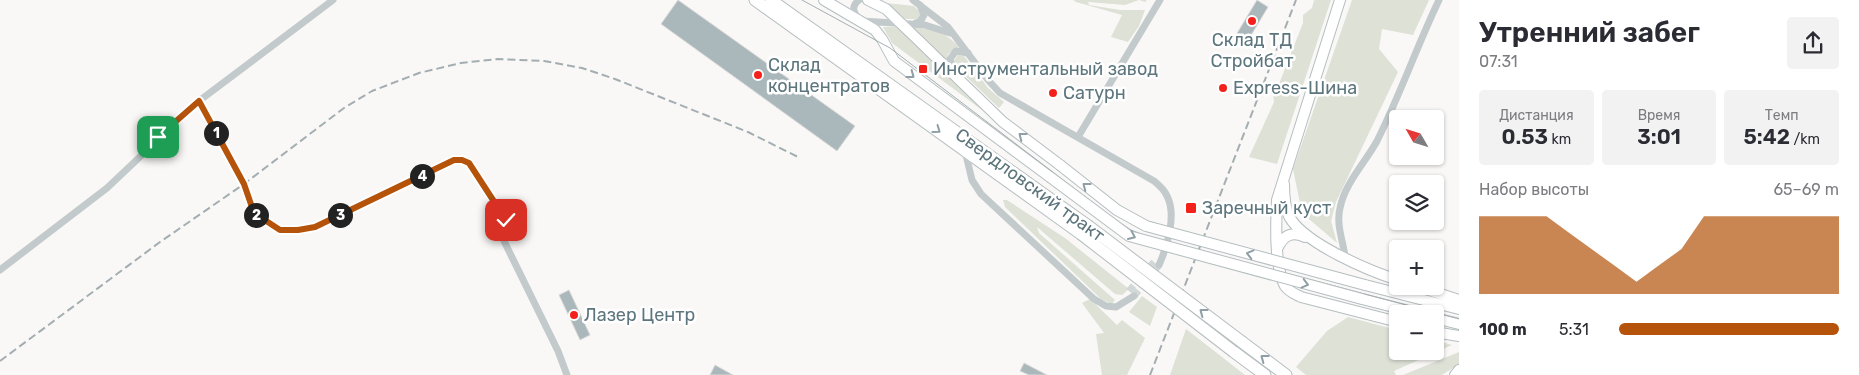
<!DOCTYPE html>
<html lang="ru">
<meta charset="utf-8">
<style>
body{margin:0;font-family:Rubik,sans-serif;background:#f2f2f3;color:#2b2b33;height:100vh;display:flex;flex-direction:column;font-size:19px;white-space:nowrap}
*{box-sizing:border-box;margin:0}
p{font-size:16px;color:#7c7c81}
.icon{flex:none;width:28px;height:28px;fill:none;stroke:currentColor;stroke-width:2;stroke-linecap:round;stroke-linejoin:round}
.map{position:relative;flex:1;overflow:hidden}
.drawer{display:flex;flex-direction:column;background:#fff;width:400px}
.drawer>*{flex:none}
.needle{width:32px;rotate:309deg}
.fabs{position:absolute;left:1389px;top:110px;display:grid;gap:10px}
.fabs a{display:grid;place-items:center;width:55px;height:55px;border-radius:5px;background:#fff;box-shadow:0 1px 4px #0004;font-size:25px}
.pin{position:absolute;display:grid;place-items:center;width:42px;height:42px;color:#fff;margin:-21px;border-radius:10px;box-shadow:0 2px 8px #0006}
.km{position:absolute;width:25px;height:25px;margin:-12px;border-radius:50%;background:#222;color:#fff;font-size:14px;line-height:25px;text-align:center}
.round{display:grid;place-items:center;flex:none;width:52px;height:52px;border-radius:5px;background:#f2f2f3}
.head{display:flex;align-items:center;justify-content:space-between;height:85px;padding:0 20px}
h1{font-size:28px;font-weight:600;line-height:38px}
.metrics{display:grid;grid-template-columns:repeat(3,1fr);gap:8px;height:85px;padding:5px 20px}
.metrics div{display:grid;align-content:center;border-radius:5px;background:#f2f2f3;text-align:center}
.metrics b{font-size:21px;font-weight:600}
.metrics small{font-size:14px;font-weight:400}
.metrics p{font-size:14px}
.chart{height:140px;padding:10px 20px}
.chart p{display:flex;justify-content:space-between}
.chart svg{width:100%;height:90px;margin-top:5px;fill:#b45309;opacity:.7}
ul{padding:0 20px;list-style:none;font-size:16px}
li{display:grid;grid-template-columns:80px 60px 1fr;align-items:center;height:38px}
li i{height:12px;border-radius:6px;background:#b45309}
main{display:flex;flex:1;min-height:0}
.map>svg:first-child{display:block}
.green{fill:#dde1d6}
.building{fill:#aab7bb;stroke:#dadad8}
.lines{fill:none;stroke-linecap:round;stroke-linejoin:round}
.street-tunnel{stroke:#d2d8d8;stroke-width:7;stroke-dasharray:7 3.5;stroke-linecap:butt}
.secondary-casing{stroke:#b5bec1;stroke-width:12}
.primary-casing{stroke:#b6bec0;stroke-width:13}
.street{stroke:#c3cacc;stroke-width:7}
.secondary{stroke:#fff;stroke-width:10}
.primary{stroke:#fff;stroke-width:11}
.tram{stroke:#a4aeb2;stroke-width:1}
.rail{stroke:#a4aeb2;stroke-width:2;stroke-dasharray:8 4;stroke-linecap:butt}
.secondary-bridge-casing{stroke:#b5bec1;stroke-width:12;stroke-linecap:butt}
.primary-bridge-casing{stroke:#b6bec0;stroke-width:13;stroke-linecap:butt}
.secondary-bridge{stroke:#fff;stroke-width:10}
.primary-bridge{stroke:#fff;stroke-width:11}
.oneway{stroke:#8e9fa5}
.route-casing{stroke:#fff;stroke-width:10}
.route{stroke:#b45309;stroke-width:6}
.poi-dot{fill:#f4201a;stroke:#fff;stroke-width:2}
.labels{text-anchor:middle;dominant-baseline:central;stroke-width:5;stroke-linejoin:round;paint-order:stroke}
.poi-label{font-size:18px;fill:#5d767e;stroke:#fff;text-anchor:start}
.street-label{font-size:18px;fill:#5d767e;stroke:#fff}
</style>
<main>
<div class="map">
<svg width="1459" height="375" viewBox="0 0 1459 375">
<rect width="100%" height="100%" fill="#f9f8f6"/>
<g class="green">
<polygon points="1073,0 1147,0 1145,2 1139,0 1125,5 1088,2 1089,5 1120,10 1145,10 1139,26 1128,42 1111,37 1122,15 1076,2"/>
<polygon points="1314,0 1331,0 1277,164 1249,157 1274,102 1273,93 1277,89 1303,23 1303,15 1312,8"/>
<polygon points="1352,0 1429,0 1413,35 1382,29 1379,49 1398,72 1336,202 1331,221 1337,243 1302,213 1293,169"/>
<polygon points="886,3 914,6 922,14 918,19 905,19"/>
<polygon points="883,27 900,27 986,113 892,43"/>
<path d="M913,28C932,28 946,32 959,47L948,54L947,61Z"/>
<polygon points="958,55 964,56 988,88 1004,102 999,108 956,67 954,61"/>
<polygon points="1003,200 1007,200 1065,238 1129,289 1122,295 1115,294 1037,227 1039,233 1115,300 1112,304 1101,299 1005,207"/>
<polygon points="1142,296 1157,307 1150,326 1129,312"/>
<polygon points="1090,299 1117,325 1122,320 1145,338 1127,375 1102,375 1096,334 1104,333 1082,303"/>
<polygon points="1348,317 1397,330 1398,351 1435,351 1435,340 1452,345 1394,371 1396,375 1306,375 1296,367 1327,331"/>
<polygon points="1186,329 1245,375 1170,375"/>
<polygon points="1459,352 1459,364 1442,375 1403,375"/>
</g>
<g class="building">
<polygon points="678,0 855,126 837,151 661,24"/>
<polygon points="1257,0 1268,7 1247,42 1236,35"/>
<polygon points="569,290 590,335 580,340 559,295"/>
<polygon points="1024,363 1047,375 1029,375 1020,371"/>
<polygon points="715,365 733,375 710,375"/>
</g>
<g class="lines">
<g class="street-tunnel">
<polyline points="1129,291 1154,262"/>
<polyline points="1134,296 1159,265"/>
</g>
<defs>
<g id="secondary">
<polyline points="824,0 875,30 882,39 894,61 1050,177"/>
<polyline points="868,0 886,9 1003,122 1060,165"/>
<path d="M1340,0L1277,200C1276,222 1274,267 1285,286C1289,292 1295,294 1301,297L1398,322"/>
<path d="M1284,184C1284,195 1285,209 1290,218C1306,244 1369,271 1398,280"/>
<path d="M1278,247C1284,235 1292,231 1305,237"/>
<polyline points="1365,285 1459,309"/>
<polyline points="1416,286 1459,300"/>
<polyline points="1362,299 1421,314"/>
<polyline points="1435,318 1459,324"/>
<polyline points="1435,332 1459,336"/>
<polyline points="1455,375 1459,370"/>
</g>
<g id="primary">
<polyline points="755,0 1081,234"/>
<polyline points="771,0 1087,225"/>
<polyline points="1242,342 1286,375"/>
<polyline points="1234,352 1265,375"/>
</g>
</defs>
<use href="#secondary" class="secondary-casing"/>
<use href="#primary" class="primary-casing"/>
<g class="street">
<path d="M859,0C849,8 855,15 862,21L925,25L950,33"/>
<path d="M913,0L948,27L988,80L1000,93L1154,181C1159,185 1164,189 1167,196C1177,215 1167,247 1159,265"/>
<polyline points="916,23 920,22 924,15 920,5"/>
<polyline points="954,73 950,59 956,51 968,53"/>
<polyline points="199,101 244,184 254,213 280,230 298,231 315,227 455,160 462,160 469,163 506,220 504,241 558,351 567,375"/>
<polyline points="1078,137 1160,0"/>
<polyline points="965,151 972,180 981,194 1094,299 1106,306 1116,307 1134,296"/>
<path d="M1345,257C1343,240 1336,225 1340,208C1345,183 1365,163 1377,141C1400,95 1417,46 1439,0"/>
<polyline points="0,270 107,188 199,101 333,0"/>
</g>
<use href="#secondary" class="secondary"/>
<use href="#primary" class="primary"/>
<polyline class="tram" points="802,0 890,48 1113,218 1131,230 1146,236 1459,319"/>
<g class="rail">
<polyline points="0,361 160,242 244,184 344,108 372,91 419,73 461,63 498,59 544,61 582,68 615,79 748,132 798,157"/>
<polyline points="1150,375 1296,0"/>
</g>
<defs>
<g id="secondary-bridge">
<polyline points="1060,165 1117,210 1146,226 1365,285"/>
<polyline points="1050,177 1129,236 1362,299"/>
</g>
<g id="primary-bridge">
<polyline points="1087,225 1242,342"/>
<polyline points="1081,234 1234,352"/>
</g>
</defs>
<use href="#secondary-bridge" class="secondary-bridge-casing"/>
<use href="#primary-bridge" class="primary-bridge-casing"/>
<use href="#secondary-bridge" class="secondary-bridge"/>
<use href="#primary-bridge" class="primary-bridge"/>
</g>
<defs><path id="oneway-chevron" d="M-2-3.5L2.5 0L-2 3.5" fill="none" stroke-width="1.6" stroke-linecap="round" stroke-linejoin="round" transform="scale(1.25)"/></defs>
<g class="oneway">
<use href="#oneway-chevron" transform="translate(911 75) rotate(37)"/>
<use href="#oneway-chevron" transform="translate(937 130) rotate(36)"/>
<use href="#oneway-chevron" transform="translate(1022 136) rotate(-142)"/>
<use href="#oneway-chevron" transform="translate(1086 186) rotate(-142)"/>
<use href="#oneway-chevron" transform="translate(1132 236) rotate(24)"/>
<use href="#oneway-chevron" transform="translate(1250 254) rotate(-165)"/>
<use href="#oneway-chevron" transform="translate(1305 284) rotate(15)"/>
<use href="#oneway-chevron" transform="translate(1203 312) rotate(-143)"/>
<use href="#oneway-chevron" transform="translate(1264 358) rotate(-143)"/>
</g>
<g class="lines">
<defs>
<polyline id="route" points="158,137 199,101 244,184 254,213 280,230 298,230 315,227 454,160 462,160 469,163 506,220"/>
</defs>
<use href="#route" class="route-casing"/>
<use href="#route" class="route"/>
</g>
<g class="poi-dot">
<circle cx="1252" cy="21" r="5"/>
<rect x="918" y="64" width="10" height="10" rx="2.5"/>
<circle cx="758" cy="75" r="5"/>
<circle cx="1223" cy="88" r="5"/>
<circle cx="1053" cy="93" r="5"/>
<rect x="1185" y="202" width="12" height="12" rx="2.5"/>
<circle cx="574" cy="315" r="5"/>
</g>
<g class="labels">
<g class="poi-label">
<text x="1252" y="40" text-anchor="middle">Склад ТД<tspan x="1252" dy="21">Стройбат</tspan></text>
<text x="768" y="65">Склад<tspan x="768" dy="21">концентратов</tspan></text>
<text x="933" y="69">Инструментальный завод</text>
<text x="1233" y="88">Express-Шина</text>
<text x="1063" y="93">Сатурн</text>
<text x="1202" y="208">Заречный куст</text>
<text x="584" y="315">Лазер Центр</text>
</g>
<g class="street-label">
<text transform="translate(1030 185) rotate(36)">Свердловский тракт</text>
</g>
</g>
</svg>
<div class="fabs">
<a><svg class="needle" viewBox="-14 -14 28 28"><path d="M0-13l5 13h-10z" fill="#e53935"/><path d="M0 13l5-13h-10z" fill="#7c7c81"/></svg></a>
<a><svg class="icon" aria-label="layers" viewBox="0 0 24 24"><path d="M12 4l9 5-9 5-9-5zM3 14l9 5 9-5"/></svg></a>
<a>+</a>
<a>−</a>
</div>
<div class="pin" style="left:158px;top:137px;background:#1e9e55"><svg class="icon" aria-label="arrive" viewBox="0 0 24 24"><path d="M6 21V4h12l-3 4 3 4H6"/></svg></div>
<div class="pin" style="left:506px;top:220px;background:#d93025"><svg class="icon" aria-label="check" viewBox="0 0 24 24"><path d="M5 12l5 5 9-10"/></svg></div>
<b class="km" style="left:216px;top:133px">1</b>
<b class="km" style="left:256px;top:215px">2</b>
<b class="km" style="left:340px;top:215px">3</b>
<b class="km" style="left:422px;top:176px">4</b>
</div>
<section class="drawer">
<div class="head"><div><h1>Утренний забег</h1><p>07:31</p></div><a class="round"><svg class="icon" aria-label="share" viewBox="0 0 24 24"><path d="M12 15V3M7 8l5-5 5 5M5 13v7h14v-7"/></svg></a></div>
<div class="metrics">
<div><p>Дистанция</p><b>0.53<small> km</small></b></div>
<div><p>Время</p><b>3:01</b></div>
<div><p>Темп</p><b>5:42<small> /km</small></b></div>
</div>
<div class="chart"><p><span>Набор высоты</span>65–69 m</p>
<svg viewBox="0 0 160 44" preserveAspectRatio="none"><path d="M0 44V6L10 6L20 6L30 6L40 14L50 22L60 30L70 38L80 30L90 22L100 6L110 6L120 6L130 6L140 6L150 6L160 6V44z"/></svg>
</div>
<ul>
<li><b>100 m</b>5:31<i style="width:100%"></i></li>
</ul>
</section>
</main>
